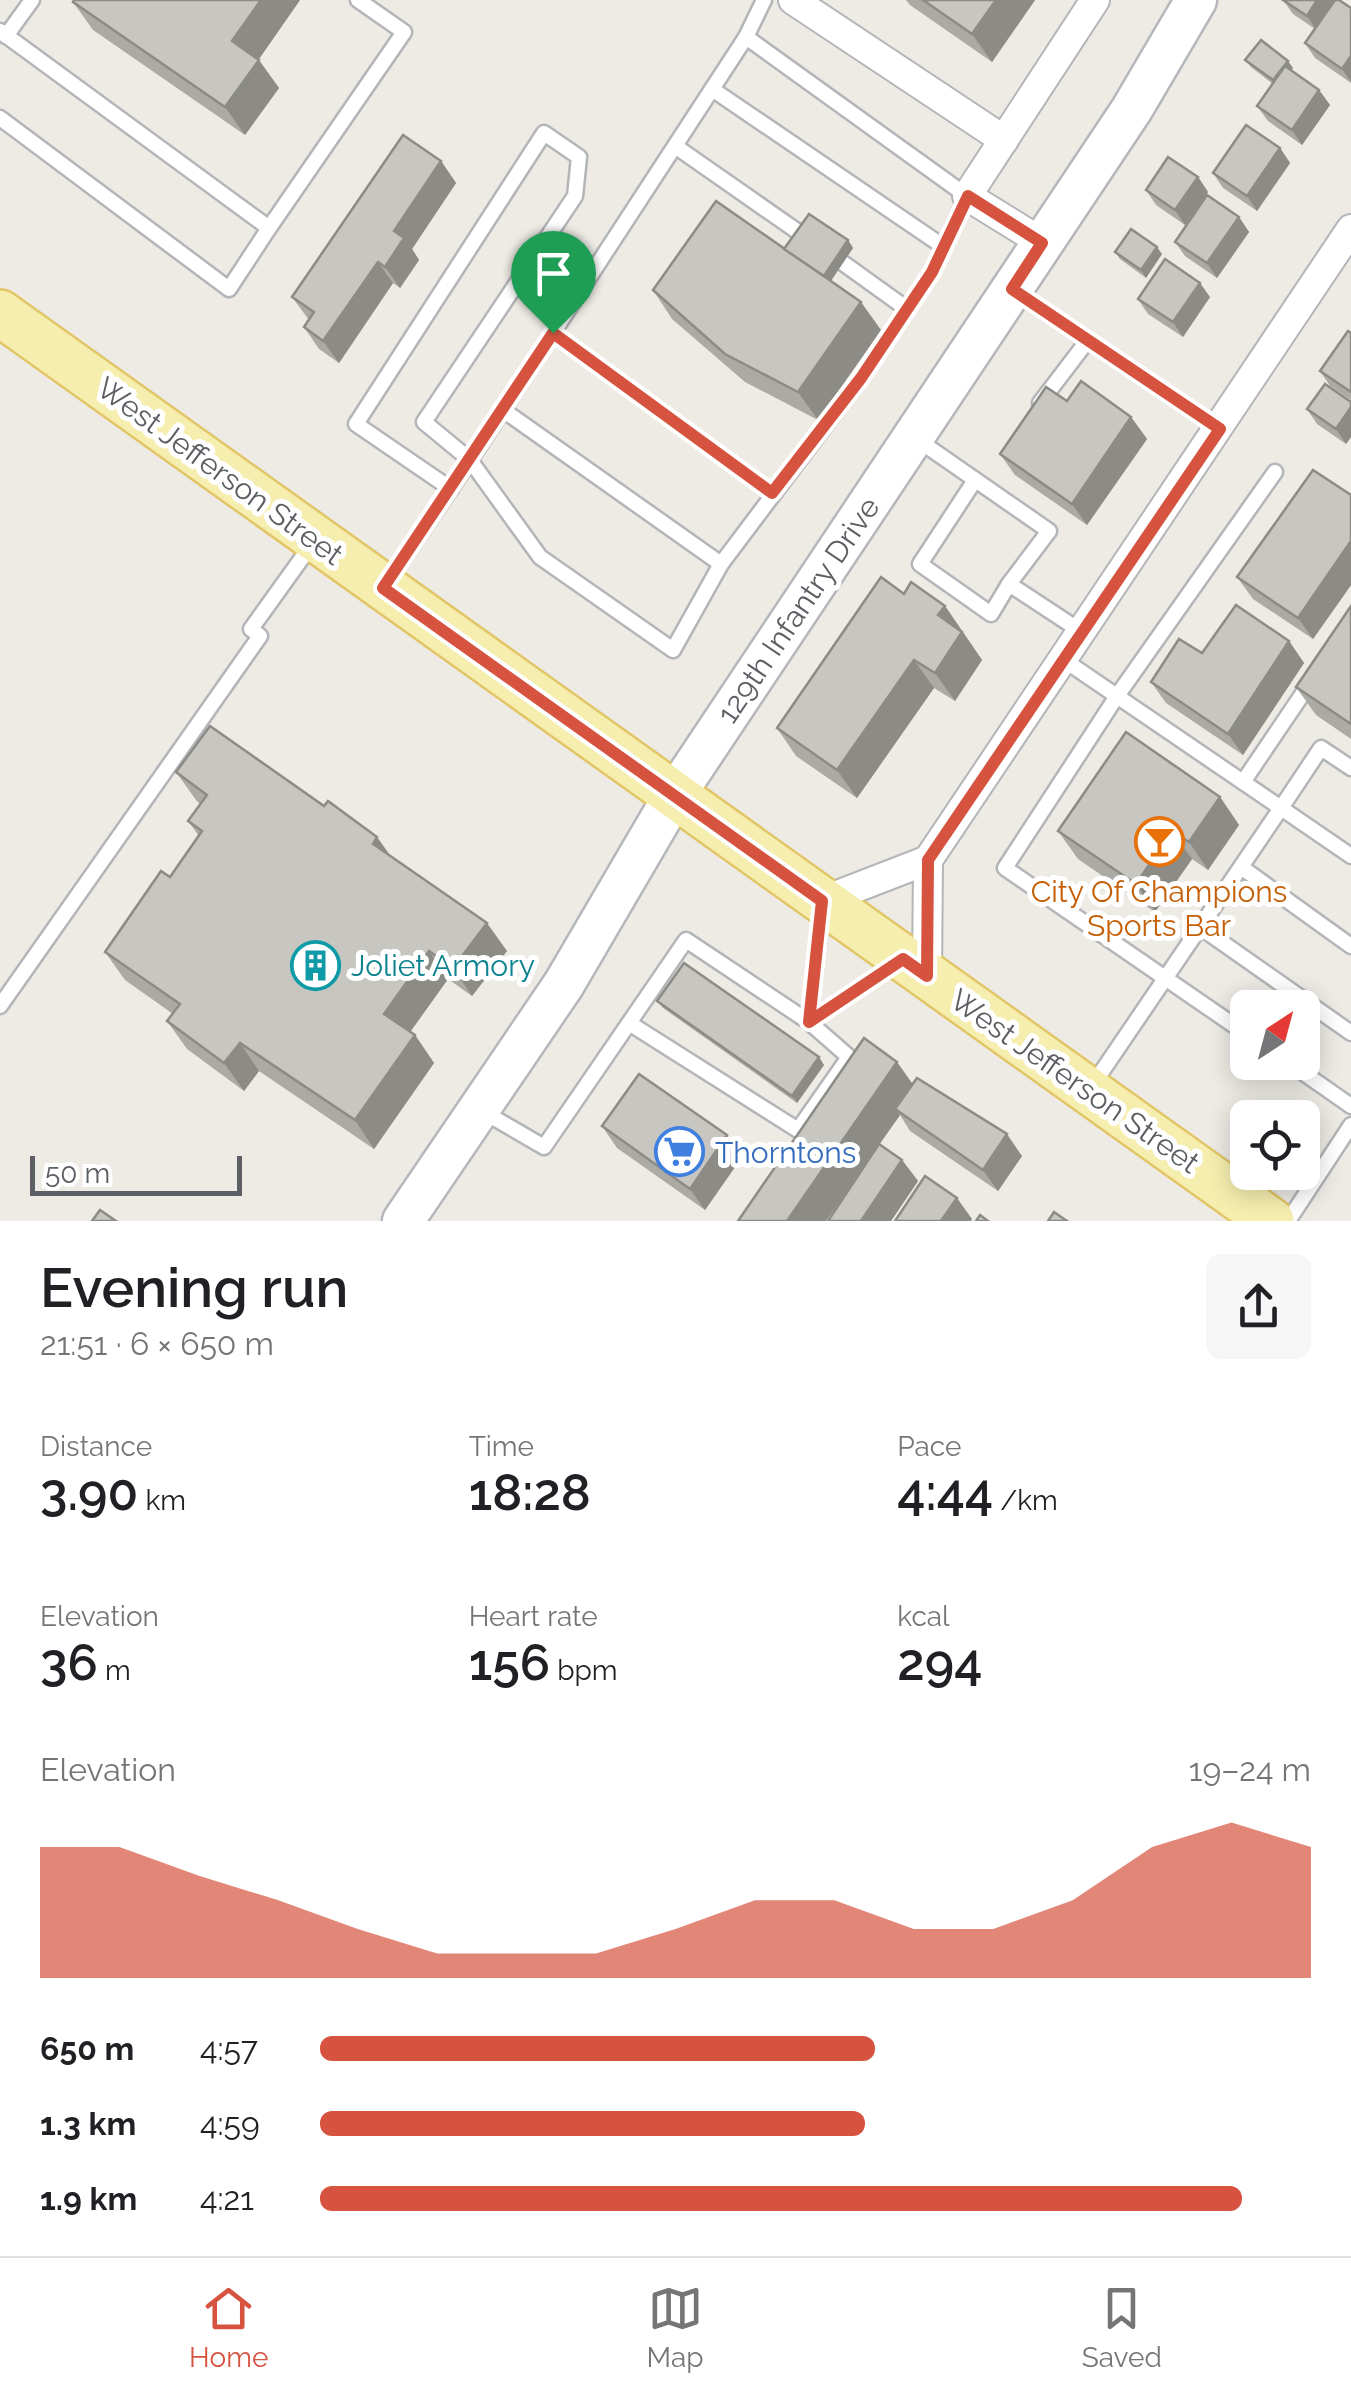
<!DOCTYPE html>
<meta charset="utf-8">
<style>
body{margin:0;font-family:Raleway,sans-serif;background:#f6f6f6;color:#202124;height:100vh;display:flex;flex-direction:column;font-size:38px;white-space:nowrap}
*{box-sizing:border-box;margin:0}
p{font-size:32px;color:#757577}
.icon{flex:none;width:55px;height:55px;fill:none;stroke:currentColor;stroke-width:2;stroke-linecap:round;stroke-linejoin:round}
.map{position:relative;height:1221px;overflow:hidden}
.details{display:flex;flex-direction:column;background:#fff;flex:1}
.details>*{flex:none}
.needle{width:65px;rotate:36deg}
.controls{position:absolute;left:1230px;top:990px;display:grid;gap:20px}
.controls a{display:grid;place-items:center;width:90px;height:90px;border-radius:15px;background:#fff;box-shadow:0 5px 25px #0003;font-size:50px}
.scale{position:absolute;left:30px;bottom:25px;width:212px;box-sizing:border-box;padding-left:10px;border:5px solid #5c5e63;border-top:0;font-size:28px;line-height:35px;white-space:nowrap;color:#5c5e63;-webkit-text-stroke:8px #fff;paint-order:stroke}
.pin{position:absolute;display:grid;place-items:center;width:85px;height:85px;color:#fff;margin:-102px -42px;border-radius:50% 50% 50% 0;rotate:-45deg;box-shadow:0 0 10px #0007}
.pin .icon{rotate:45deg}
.round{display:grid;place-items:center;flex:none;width:105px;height:105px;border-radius:15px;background:#f6f6f6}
.head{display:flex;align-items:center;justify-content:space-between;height:170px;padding:0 40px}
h1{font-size:55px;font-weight:600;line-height:75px}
.figures{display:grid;grid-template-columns:repeat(3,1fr);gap:15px;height:170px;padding:10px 40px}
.figures div{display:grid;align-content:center}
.figures b{font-size:50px;font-weight:600}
.figures small{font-size:28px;font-weight:400}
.figures p{font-size:28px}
.chart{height:280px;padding:20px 40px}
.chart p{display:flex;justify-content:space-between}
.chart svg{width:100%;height:180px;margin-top:10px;fill:#d65340;opacity:.7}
ul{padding:0 40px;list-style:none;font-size:32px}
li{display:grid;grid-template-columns:160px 120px 1fr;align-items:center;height:75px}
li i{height:25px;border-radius:12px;background:#d65340}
.dock{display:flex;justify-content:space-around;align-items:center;height:140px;border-top:2px solid #e0e0e0;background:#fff;font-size:28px;color:#757577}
.dock a{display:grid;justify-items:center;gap:5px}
.dock .on{color:#d65340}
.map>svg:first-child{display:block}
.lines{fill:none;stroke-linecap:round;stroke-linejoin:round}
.lane-casing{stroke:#b4b5b9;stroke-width:19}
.street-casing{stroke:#b4b5b9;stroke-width:32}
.secondary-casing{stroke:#b5b7bc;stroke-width:45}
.primary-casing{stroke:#e2c567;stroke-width:50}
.lane{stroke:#fff;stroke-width:14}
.street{stroke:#fff;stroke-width:28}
.secondary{stroke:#fff;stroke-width:40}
.primary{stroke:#f6eeaf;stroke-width:45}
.wall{fill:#acaaa5}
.shaded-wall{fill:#8c8b86}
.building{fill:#c8c6c0;stroke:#8c8b86;stroke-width:2.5}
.route-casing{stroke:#fff;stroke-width:20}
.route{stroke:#d65340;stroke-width:12}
.labels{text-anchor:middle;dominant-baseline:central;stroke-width:10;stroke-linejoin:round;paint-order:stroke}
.street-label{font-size:30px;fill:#5c5e63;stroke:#fff}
.food-label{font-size:30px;fill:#c56008;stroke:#fff}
.culture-label{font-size:30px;fill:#0d838f;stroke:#fff;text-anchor:start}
.shop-label{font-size:30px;fill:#366cbe;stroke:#fff;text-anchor:start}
</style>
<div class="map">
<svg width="1351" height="1221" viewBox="0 0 1351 1221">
<rect width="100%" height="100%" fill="#edebe4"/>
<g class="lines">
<defs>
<g id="lane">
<polyline points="0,31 269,228 229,289 0,118"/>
<polyline points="6,36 32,0"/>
<polyline points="712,89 944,247"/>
<polyline points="675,146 804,236"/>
<polyline points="269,228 404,32 358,0"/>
<polyline points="843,263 907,309"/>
<polyline points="1016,292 1218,428"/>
<polyline points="553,333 772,493"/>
<polyline points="1040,403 1088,340"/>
<polyline points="503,410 721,564 861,378 932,272 967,196 746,37"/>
<polyline points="918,440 1049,531 1009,584 1082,632"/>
<polyline points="975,480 920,564 991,614 1009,584"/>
<polyline points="721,564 673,650 540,557 470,460 746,37 764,0"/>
<polyline points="388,581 470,460 424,422 575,196 579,157 544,133 356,424 451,489"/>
<polyline points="1064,660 1281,808 1092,1086"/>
<polyline points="1351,768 1321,748 1281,808 1351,856"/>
<polyline points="1243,782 1310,683"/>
<polyline points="1241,867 1351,946"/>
<polyline points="1200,927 1351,1033"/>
<polyline points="0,1006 260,636 251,629 312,544"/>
<polyline points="809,1022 822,909"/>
<polyline points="809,1022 900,961"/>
<polyline points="1248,1035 1005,868 1117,696 1275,472"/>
<polyline points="1288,1062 1351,1106"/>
<polyline points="482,1111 544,1147 686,940 809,1022 849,1057 798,1130 629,1023"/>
<polyline points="1288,1221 1351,1125"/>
</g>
<g id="street">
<polyline points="793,0 1004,140"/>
<polyline points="1043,243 967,196 1095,0"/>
<polyline points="822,901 928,860"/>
<polyline points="927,976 928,860 1351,229"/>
</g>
<polyline id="secondary" points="403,1221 564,984 674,796 1132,109 1196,0"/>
<polyline id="primary" points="0,313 1271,1221"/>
</defs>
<use href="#lane" class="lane-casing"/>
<use href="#street" class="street-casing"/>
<use href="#secondary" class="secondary-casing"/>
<use href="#primary" class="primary-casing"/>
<use href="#lane" class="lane"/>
<use href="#street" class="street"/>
<use href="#secondary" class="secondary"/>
<use href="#primary" class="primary"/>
</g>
<g class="wall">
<polygon points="74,0 300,0 258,60 279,88 245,135 93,30 73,2"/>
<polygon points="906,0 1035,0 992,62 910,5"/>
<polygon points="1283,0 1351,8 1351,83 1315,58 1305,43 1315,29 1293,14"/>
<polygon points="1245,60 1293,68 1291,71 1319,90 1330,105 1302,145 1268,121 1257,106 1273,84 1251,67"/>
<polygon points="1280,148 1290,163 1257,211 1223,188 1213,173"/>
<polygon points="441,161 456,183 412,249 419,260 400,288 393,283 339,363 319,349 304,327 309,320 292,297"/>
<polygon points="1198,177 1208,192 1185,225 1156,205 1146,190"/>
<polygon points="1239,217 1249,232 1217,278 1185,256 1175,242"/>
<polygon points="848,240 853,248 831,281 881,330 818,420 745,382 672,319 653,290 784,249"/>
<polygon points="1115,252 1162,254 1146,278 1120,259"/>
<polygon points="1210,297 1183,337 1148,314 1138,299"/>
<polygon points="1351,333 1351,400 1330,386 1320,371"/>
<polygon points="1351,402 1351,437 1346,444 1317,424 1307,409"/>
<polygon points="1131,417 1147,439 1087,525 1015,475 1000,454"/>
<polygon points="1351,495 1351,585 1313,639 1253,599 1237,577"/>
<polygon points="904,594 945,606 982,660 955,701 934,688 857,798 796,756 777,728"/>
<polygon points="1351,606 1351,739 1316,715 1296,687"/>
<polygon points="1289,641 1304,663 1243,755 1166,703 1151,682 1202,653"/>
<polygon points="176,772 391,857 507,951 472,996 448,979 410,1032 415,1035 434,1063 374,1149 259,1071 244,1091 187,1049 167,1021 173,1014 125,980 105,952 170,877 199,836 188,821 200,804 196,800"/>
<polygon points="1220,797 1239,825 1208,870 1192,859 1155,912 1078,859 1058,831"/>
<polygon points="657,1001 824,1065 797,1103 663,1008"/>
<polygon points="913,1083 1022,1156 998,1191 910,1131 900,1115 879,1144 902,1160 918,1181 891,1221 828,1221 873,1154 826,1221 738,1221"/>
<polygon points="602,1126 742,1157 705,1210 617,1148"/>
</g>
<g class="shaded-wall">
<polygon points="261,0 300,0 252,69 232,41"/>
<polygon points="996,0 1035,0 992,62 972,34"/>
<polygon points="1317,0 1335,0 1317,31 1307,16"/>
<polygon points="1351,56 1351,82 1342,69"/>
<polygon points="259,60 279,88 245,135 225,107"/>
<polygon points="1288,61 1293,68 1278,88 1273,80"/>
<polygon points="1319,90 1330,105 1302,145 1292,130"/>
<polygon points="1280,148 1290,163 1257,211 1247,196"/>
<polygon points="441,161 456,183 412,249 419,260 400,288 385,267 394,231"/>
<polygon points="1198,177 1208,192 1185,225 1175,210"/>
<polygon points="1239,217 1249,232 1217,278 1207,263"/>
<polygon points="848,240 853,248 824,291 819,284"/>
<polygon points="1157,247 1162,254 1146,278 1141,270"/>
<polygon points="378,262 393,283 339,363 323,341"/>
<polygon points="1200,283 1210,297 1183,337 1173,322"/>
<polygon points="861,302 881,330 818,420 798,392"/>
<polygon points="1351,407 1351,437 1346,444 1336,429"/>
<polygon points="1131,417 1147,439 1087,525 1072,504"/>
<polygon points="1351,541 1351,585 1313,639 1298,618"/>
<polygon points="945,606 982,660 955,701 935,673 938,615"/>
<polygon points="1289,641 1304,663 1243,755 1228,734"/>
<polygon points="914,660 934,688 857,798 837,770"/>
<polygon points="1220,797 1239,825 1208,870 1189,842"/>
<polygon points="1172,831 1192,859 1155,912 1136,884"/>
<polygon points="377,837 397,865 373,844"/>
<polygon points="487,923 507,951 472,996 453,968"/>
<polygon points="429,951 448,979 403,1042 384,1014"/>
<polygon points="415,1035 434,1063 374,1149 355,1120"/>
<polygon points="240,1043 259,1071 244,1091 224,1063"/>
<polygon points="819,1057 824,1065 797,1103 792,1096"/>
<polygon points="897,1062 917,1090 895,1109 900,1115 826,1221 787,1221"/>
<polygon points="1007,1134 1022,1156 998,1191 983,1170"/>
<polygon points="727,1135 742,1157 705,1210 690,1189"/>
<polygon points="902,1160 918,1181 891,1221 861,1221"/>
<polygon points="957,1198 972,1219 971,1221 941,1221"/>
</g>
<g class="building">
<polygon points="74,0 261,0 232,41 259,60 225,107 73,2"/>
<polygon points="923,0 996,0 972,34"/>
<polygon points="1283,0 1317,0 1307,16"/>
<polygon points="1335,0 1339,0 1351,8 1351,56 1342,69 1305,43"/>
<polygon points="1261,40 1288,61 1273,80 1245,60"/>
<polygon points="1285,66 1319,90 1292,130 1257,106"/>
<polygon points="1246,125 1280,148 1247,196 1213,173"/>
<polygon points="403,135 441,161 394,231 404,238 385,267 378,262 323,341 304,327 314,312 292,297"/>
<polygon points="1168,157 1198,177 1175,210 1146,190"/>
<polygon points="1207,195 1239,217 1207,263 1175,242"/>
<polygon points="716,201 861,302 798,392 725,354 653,290"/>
<polygon points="809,214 848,240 824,276 784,249"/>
<polygon points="1131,229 1157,247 1141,270 1115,252"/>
<polygon points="1165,259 1200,283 1173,322 1138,299"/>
<polygon points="1348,331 1351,333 1351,392 1320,371"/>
<polygon points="1081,381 1131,417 1072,504 1000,454 1046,387 1067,401"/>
<polygon points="1325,384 1351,402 1351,407 1336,429 1307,409"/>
<polygon points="1313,470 1351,495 1351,541 1298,618 1237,577"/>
<polygon points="881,577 904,594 911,582 945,606 938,615 962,632 935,673 914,660 837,770 777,728"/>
<polygon points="1236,605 1289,641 1228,734 1151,682 1179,639 1202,653"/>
<polygon points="1351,606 1351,724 1296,687"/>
<polygon points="210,726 324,806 328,801 377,837 373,844 487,923 453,968 429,951 384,1014 415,1035 355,1120 240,1043 224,1063 167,1021 180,1004 105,952 161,871 170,877 202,831 188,821 207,795 176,772"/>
<polygon points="1126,732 1220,797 1189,842 1172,831 1136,884 1058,831"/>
<polygon points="684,963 819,1057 792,1096 657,1001"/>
<polygon points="864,1038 897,1062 787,1221 738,1221"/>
<polygon points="639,1074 727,1135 690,1189 602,1126"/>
<polygon points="917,1078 1007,1134 983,1170 895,1109"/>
<polygon points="879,1144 902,1160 861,1221 828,1221"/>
<polygon points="925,1176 957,1198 941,1221 895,1221"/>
<polygon points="100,1210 116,1221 92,1221"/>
<polygon points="1054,1212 1067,1221 1048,1221"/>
<polygon points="980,1215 988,1221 976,1221"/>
</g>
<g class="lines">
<defs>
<polygon id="route" points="968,196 1042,243 1012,289 1220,429 928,860 927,976 903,959 809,1022 822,901 383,588 553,333 772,493 861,378 932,272"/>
</defs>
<use href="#route" class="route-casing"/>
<use href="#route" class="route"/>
</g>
<defs>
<symbol id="bar-ring" viewBox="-11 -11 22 22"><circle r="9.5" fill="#fff" stroke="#e8710a" stroke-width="1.5"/><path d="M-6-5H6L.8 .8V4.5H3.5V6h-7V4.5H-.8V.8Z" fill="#e8710a"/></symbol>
<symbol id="building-ring" viewBox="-11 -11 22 22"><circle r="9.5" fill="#fff" stroke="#0f9aa8" stroke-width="1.5"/><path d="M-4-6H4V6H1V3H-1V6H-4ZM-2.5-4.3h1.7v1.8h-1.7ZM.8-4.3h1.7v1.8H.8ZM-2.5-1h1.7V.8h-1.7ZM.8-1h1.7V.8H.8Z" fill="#0f9aa8"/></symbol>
<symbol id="supermarket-ring" viewBox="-11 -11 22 22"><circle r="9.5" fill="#fff" stroke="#3f7fe0" stroke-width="1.5"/><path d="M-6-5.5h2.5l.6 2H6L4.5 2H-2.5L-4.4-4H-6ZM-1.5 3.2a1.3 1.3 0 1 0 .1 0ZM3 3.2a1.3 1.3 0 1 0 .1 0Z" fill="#3f7fe0"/></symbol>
</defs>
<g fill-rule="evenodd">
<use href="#bar-ring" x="1132" y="814" width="55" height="55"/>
<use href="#building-ring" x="288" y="938" width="55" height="55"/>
<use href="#supermarket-ring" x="652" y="1124" width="55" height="55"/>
</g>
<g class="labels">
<g class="street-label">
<text transform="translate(220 471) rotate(36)">West Jefferson Street</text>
<text transform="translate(798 610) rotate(-56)">129th Infantry Drive</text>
<text transform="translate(1075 1081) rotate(35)">West Jefferson Street</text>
</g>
<g class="food-label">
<text x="1159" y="891">City Of Champions<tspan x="1159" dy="34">Sports Bar</tspan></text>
</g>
<g class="culture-label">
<text x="351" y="965">Joliet Armory</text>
</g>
<g class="shop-label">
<text x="715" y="1152">Thorntons</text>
</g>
</g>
</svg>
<div class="controls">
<a><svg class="needle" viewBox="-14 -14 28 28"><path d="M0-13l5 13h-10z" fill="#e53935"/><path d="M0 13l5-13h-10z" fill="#757577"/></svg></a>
<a><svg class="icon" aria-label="locate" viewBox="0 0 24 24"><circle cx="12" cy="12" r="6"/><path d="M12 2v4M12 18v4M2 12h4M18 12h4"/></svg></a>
</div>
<div class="scale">50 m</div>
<div class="pin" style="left:553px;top:333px;background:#1e9e55"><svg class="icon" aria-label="arrive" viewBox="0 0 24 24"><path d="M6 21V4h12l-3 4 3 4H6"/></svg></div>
</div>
<section class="details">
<div class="head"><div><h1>Evening run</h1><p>21:51 · 6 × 650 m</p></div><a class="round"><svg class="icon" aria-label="share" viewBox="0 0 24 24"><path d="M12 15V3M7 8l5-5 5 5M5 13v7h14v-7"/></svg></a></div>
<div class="figures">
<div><p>Distance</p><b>3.90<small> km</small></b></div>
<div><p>Time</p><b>18:28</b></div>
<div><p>Pace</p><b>4:44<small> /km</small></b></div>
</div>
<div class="figures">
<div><p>Elevation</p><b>36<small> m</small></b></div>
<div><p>Heart rate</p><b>156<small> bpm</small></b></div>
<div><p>kcal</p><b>294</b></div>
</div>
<div class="chart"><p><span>Elevation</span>19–24 m</p>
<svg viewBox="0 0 160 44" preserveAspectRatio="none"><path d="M0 44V12L10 12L20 19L30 25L40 32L50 38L60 38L70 38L80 32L90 25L100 25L110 32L120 32L130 25L140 12L150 6L160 12V44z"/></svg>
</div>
<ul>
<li><b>650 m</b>4:57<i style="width:56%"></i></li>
<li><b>1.3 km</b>4:59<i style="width:55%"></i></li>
<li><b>1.9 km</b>4:21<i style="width:93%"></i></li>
</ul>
</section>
<nav class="dock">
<a class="on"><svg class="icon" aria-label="home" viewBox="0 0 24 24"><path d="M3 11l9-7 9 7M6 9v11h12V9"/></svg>Home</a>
<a><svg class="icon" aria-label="map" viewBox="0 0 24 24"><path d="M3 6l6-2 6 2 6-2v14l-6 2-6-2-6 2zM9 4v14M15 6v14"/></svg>Map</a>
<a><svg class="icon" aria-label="saved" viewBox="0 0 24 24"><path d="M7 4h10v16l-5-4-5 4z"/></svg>Saved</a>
</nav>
